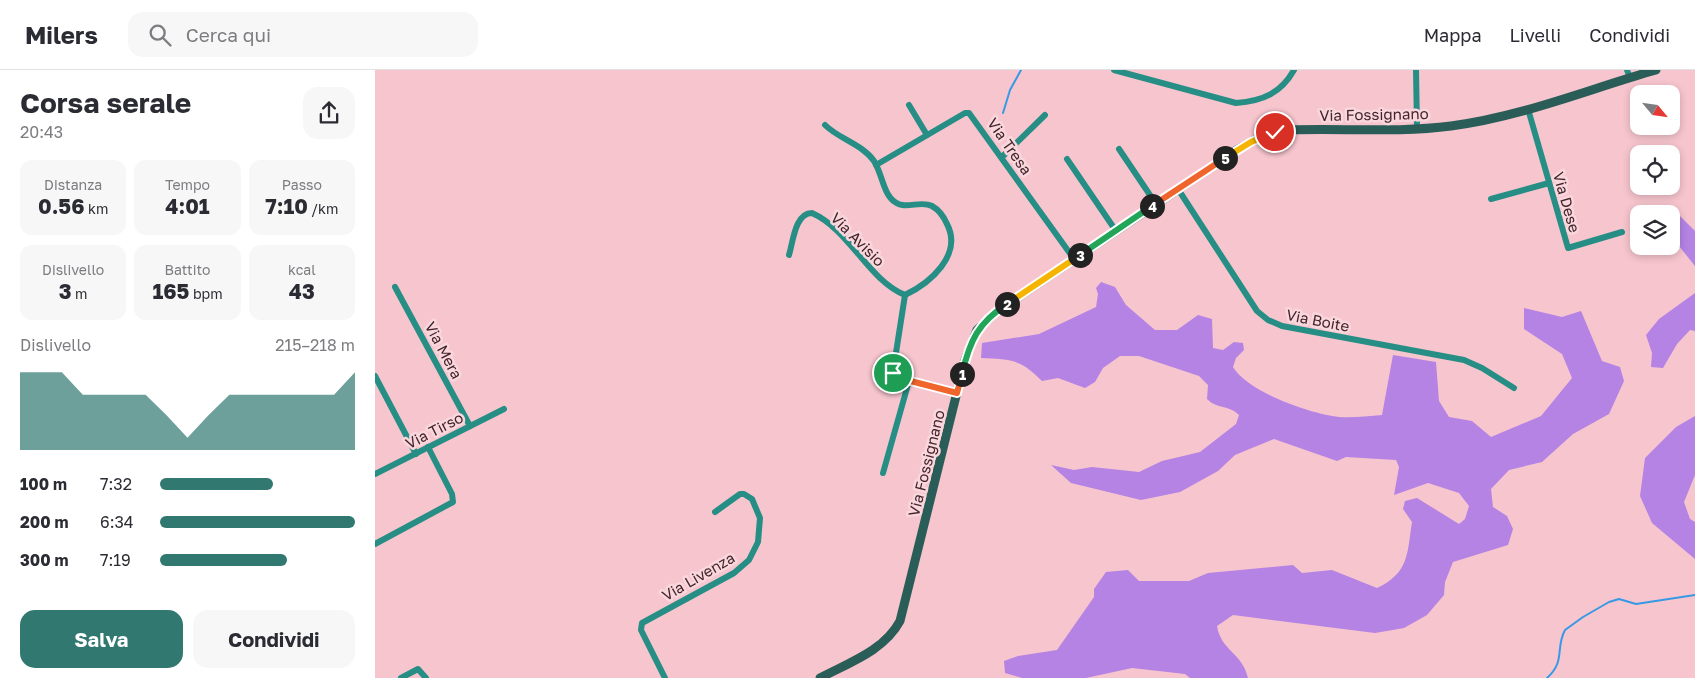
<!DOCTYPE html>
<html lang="it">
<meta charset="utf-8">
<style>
body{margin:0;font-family:"Golos Text",sans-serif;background:#f7f7f7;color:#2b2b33;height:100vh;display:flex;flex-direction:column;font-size:19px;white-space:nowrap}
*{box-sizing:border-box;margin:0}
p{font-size:16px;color:#7c7c81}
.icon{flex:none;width:28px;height:28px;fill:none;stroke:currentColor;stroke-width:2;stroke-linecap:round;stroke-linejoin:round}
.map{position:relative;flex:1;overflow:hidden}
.panel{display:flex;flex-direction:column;background:#fff;width:375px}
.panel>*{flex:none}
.needle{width:32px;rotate:119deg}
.buttons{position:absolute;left:1255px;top:15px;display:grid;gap:10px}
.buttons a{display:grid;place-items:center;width:50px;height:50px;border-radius:10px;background:#fff;box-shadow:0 2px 8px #0003;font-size:25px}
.pin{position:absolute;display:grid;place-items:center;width:42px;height:42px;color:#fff;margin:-21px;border:2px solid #fff;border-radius:50%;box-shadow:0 1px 5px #0007}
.km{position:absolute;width:25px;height:25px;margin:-12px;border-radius:50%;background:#222;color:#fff;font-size:14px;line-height:25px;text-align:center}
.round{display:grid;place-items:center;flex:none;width:52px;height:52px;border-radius:15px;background:#f7f7f7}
.head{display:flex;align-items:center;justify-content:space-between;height:85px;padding:0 20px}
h1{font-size:28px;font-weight:700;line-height:38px}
.stats{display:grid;grid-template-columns:repeat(3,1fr);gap:8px;height:85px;padding:5px 20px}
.stats div{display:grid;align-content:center;border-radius:12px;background:#f7f7f7;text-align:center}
.stats b{font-size:21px;font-weight:700}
.stats small{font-size:14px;font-weight:400}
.stats p{font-size:14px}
.chart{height:140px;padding:10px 20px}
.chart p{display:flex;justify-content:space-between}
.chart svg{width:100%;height:90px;margin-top:5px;fill:#317871;opacity:.7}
.button{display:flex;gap:10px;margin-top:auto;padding:10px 20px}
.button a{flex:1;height:58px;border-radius:15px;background:#317871;color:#fff;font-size:20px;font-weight:700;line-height:58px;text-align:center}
.button a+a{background:#f7f7f7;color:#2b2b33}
ul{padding:0 20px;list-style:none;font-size:16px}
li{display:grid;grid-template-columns:80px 60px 1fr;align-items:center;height:38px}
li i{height:12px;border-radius:6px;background:#317871}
header{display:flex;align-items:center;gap:30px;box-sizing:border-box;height:70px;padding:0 25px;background:#fff;border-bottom:1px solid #e1e1e2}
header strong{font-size:24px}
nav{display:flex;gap:28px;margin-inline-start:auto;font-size:18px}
.search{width:350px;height:45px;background:#f7f7f7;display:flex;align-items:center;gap:12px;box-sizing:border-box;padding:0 18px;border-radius:15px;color:#7c7c81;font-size:19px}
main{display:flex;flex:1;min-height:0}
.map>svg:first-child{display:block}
.forest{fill:#b483e4}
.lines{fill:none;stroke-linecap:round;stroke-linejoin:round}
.stream{stroke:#3699e6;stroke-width:2}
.street{stroke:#268e85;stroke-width:6}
.secondary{stroke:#2a5d58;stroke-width:9}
.split-1-casing{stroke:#fff;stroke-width:10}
.split-2-casing{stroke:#fff;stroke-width:10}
.split-3-casing{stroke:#fff;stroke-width:10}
.split-4-casing{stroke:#fff;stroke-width:10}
.split-5-casing{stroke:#fff;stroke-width:10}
.split-6-casing{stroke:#fff;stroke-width:10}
.split-1{stroke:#f0652b;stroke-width:6}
.split-2{stroke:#22a559;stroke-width:6}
.split-3{stroke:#f5b400;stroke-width:6}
.split-4{stroke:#22a559;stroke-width:6}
.split-5{stroke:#f0652b;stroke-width:6}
.split-6{stroke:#f5b400;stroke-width:6}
.labels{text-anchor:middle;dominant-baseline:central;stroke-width:5;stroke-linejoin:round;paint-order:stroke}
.street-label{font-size:15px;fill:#43242b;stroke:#f9d7dd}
</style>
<header>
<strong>Milers</strong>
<div class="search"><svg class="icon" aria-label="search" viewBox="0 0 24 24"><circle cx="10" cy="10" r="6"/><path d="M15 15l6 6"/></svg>Cerca qui</div>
<nav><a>Mappa</a><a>Livelli</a><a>Condividi</a></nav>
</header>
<main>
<section class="panel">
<div class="head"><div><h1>Corsa serale</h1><p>20:43</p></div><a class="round"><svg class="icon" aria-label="share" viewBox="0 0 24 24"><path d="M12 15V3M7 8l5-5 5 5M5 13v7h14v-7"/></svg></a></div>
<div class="stats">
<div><p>Distanza</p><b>0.56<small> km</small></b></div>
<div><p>Tempo</p><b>4:01</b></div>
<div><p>Passo</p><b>7:10<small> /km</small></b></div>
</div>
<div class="stats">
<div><p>Dislivello</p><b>3<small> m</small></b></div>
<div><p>Battito</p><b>165<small> bpm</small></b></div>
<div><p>kcal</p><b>43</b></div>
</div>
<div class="chart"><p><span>Dislivello</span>215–218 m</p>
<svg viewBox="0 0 160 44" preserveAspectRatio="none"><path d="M0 44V6L10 6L20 6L30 17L40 17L50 17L60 17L70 27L80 38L90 27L100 17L110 17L120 17L130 17L140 17L150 17L160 6V44z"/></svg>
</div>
<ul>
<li><b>100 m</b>7:32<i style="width:58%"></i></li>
<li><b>200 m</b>6:34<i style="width:100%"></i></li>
<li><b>300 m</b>7:19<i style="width:65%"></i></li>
</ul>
<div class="button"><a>Salva</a><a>Condividi</a></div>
</section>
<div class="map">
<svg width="1320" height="608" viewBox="0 0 1320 608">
<rect width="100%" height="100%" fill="#f7c5ce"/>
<g class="forest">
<polygon points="1298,139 1320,161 1320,196 1296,166 1296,144 1294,144"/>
<path d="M726,212L740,217L751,235L780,260H802L823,245L837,249L838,278L848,280L859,272L868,273L869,280L861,288L858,297C873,322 935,344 964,347C978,348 993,346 1007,345L1018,285L1061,292L1064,331L1074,347L1097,351L1116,367L1166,346L1197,308L1187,284L1149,259V238L1187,247L1206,241L1227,291L1245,297L1249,311L1234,344L1198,364L1167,392L1134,400L1116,419L1118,437L1132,446L1138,459L1133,475L1078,492L1070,512L1069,525L1052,545L1029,558L1000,563L858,545L842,556C846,581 867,582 873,608H815L810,604L757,598L711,608H647L630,603L629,591L643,586L682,580L719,527V519L731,502L753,500L764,511H814L833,503L918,495L927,503L957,500L1002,518C1034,503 1032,484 1037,452L1028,439L1030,431L1042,428L1084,454L1090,449L1094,436L1084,423L1053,413L1019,425L1024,397L1021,390L971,387L962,391L899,369L860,385L843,401L805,422L766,430L696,413L676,395L699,400L717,397L764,402L787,391L825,382L861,354L864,345C853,334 843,340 832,329L833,315L824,306L764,286H745L728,298L720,312L710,318L683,308L667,311C646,289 635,289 606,288L607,273L664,264L721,237L723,224L721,218Z"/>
<polygon points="1320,223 1320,261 1315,260 1302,274 1288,298 1276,297 1277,283 1271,265 1284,249"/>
<polygon points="1320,346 1320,405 1309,432 1315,449 1320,452 1320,489 1277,453 1265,426 1270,388 1301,357"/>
</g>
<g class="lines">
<g class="stream">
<polyline points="628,43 635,20 646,0"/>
<path d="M1172,608C1191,591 1180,578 1190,560L1208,547L1234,532L1244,529L1261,534L1320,525"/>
</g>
<g class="street">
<path d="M739,0L861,33C888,31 906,23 919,0"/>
<polyline points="1041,0 1042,58"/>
<polyline points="1252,0 1255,8"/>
<polyline points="534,35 552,65"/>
<polyline points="1153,39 1193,178 1247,162"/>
<path d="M450,55C464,69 487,74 499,91C507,103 508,124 520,132C530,140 546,130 557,136C564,140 569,147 572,154C588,185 555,213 530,225L518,302L524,308L582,323"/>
<polyline points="744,79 781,134"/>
<polyline points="627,87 670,45"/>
<polyline points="692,89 741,161"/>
<polyline points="501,95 590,43 594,43 699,189"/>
<polyline points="803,119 882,241 893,250 907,256 1089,290 1107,298 1139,318"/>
<polyline points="1116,129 1174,113"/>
<path d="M414,185C418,172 420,143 437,143C475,160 493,210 530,225"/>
<polyline points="20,217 95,356"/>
<polyline points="0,306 41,384"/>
<polyline points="508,403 534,311"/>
<polyline points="0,404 129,339"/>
<polyline points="0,474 78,432 77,424 53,377"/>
<polyline points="26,608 43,599 51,608"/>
<polyline points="290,608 266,560 267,553 359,503 374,490 383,472 385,448 377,429 369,424 365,424 340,442"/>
</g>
<path class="secondary" d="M445,608C473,593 509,581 525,551L590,290L602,260L621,242L860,81L887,66L913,60C967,58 1023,63 1076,56C1146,47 1214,19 1281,0"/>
</g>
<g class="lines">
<defs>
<polyline id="split-1" points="518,303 524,308 582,323 587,304"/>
<path id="split-2" d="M587,304C595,270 603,253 632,234"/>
<polyline id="split-3" points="632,234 705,185"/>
<polyline id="split-4" points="705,185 777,136"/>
<polyline id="split-5" points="777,136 850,88"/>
<polyline id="split-6" points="850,88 876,72 900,62"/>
</defs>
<use href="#split-1" class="split-1-casing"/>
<use href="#split-2" class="split-2-casing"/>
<use href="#split-3" class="split-3-casing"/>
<use href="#split-4" class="split-4-casing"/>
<use href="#split-5" class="split-5-casing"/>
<use href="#split-6" class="split-6-casing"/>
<use href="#split-1" class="split-1"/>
<use href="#split-2" class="split-2"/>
<use href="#split-3" class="split-3"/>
<use href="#split-4" class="split-4"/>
<use href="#split-5" class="split-5"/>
<use href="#split-6" class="split-6"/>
</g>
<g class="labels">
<g class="street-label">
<text transform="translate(999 44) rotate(-1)">Via Fossignano</text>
<text transform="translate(635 76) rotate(55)">Via Tresa</text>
<text transform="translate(1192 132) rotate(74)">Via Dese</text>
<text transform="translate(483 169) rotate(45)">Via Avisio</text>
<text transform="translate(943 250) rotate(11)">Via Boite</text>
<text transform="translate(69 280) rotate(62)">Via Mera</text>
<text transform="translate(59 360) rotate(-27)">Via Tirso</text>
<text transform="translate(551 393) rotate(-76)">Via Fossignano</text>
<text transform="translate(323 506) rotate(-30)">Via Livenza</text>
</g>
</g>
</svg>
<div class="buttons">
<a><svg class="needle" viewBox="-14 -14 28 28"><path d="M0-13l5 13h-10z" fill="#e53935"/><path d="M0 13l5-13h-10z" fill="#7c7c81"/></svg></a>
<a><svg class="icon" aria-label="locate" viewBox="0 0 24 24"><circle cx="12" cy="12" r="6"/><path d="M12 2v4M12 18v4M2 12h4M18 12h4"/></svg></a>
<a><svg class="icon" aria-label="layers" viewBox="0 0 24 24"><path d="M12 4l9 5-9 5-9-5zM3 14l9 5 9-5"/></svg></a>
</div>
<div class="pin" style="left:518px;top:303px;background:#1e9e55"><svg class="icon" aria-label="arrive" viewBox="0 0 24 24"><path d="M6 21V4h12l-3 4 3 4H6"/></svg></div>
<div class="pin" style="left:900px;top:62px;background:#d93025"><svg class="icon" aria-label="check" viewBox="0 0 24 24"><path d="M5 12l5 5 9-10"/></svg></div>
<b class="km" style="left:587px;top:304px">1</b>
<b class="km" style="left:632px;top:234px">2</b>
<b class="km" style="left:705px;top:185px">3</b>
<b class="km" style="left:777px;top:136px">4</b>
<b class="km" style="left:850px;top:88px">5</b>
</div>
</main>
